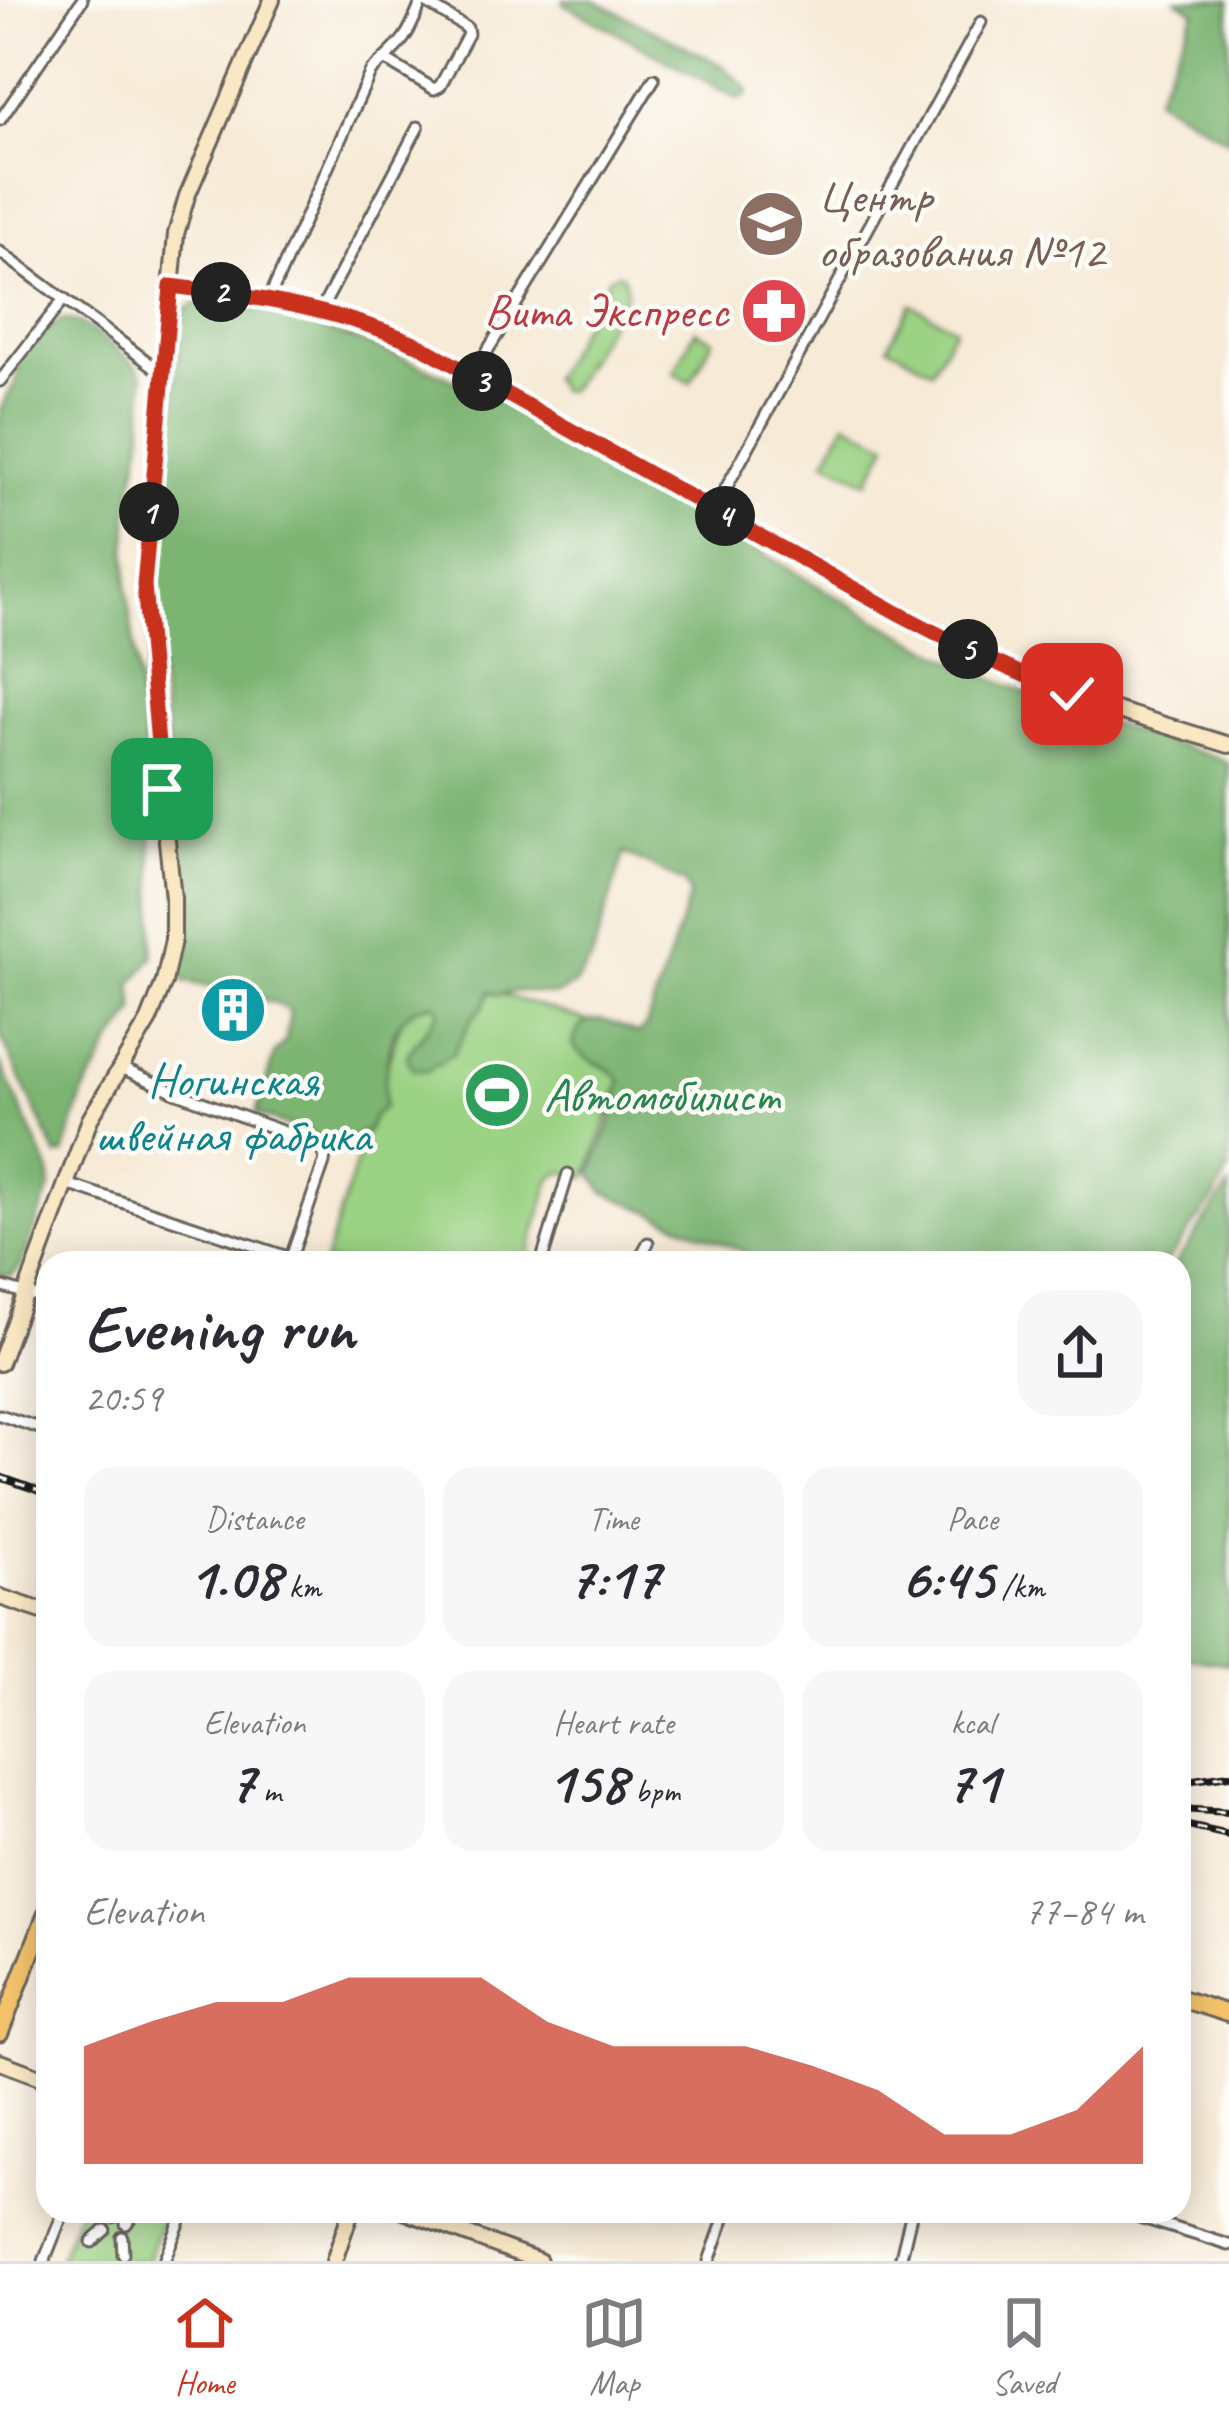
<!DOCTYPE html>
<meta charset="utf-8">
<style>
body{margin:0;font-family:Caveat,sans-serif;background:#f7f7f7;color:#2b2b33;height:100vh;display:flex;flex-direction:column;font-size:45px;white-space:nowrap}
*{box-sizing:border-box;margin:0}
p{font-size:39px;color:#7c7c81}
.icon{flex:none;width:66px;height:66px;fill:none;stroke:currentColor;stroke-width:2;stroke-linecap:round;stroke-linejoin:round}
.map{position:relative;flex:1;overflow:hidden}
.side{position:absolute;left:36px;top:1251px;width:1155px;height:972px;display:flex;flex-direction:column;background:#fff;border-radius:36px;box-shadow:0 6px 30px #0003}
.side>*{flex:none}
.pin{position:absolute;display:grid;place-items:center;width:102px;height:102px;color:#fff;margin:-51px;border-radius:24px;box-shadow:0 6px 18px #0006}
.km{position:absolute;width:60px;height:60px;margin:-30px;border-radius:50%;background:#222;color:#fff;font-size:33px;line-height:60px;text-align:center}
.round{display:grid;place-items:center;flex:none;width:126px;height:126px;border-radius:36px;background:#f7f7f7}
.overview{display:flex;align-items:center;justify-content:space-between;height:204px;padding:0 48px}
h1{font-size:66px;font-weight:700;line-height:90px}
.figures{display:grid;grid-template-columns:repeat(3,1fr);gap:18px;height:204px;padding:12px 48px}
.figures div{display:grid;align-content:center;border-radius:30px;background:#f7f7f7;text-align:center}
.figures b{font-size:60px;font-weight:700}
.figures small{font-size:33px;font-weight:400}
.figures p{font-size:33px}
.chart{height:336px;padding:24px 48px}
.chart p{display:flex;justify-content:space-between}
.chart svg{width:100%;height:216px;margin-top:12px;fill:#c8321e;opacity:.7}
.tabs{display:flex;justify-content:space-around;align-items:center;height:168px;border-top:3px solid #e1e1e2;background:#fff;font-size:33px;color:#7c7c81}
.tabs a{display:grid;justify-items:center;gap:6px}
.tabs .selected{color:#c8321e}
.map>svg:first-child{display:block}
.green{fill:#9bd284;stroke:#5c7750;stroke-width:3}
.forest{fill:#7cb472;stroke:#4c6847;stroke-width:3}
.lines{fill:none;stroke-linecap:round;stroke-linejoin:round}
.street-casing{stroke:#69645d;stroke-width:15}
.secondary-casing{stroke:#69645d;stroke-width:20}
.primary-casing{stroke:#69645d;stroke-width:21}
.street{stroke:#fff;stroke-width:9}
.secondary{stroke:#fae7c3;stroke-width:14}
.primary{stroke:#f3c26a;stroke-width:15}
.rail-casing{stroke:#1c1c1c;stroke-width:8}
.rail{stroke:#fdfcf7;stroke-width:3;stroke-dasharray:9;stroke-linecap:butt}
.route-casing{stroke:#fff;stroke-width:24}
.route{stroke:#c8321e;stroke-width:15}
.labels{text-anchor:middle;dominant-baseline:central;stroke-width:9;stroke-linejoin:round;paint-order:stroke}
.education-label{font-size:48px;fill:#785e54;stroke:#fdfcf7;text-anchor:start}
.health-label{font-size:48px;fill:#be3a42;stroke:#fdfcf7;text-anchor:end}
.culture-label{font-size:48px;fill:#0d838f;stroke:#fdfcf7}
.leisure-label{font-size:48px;fill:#27864d;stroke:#fdfcf7;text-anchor:start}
</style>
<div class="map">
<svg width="1229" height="2261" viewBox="0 0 1229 2261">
<rect width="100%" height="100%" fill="#fdfcf7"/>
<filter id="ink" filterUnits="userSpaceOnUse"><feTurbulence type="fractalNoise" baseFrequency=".00833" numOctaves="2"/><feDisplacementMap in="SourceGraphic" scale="24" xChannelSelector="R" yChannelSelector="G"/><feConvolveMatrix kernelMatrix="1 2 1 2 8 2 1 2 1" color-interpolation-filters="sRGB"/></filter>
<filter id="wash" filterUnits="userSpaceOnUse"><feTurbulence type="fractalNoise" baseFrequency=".004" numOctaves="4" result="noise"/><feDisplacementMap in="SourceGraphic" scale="48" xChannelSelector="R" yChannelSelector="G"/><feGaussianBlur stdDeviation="2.7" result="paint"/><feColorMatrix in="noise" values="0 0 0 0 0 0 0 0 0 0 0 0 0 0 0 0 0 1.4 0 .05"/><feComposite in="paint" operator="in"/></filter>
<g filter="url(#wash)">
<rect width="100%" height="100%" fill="#f7ead7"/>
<g class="green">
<polygon points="618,273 624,277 627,292 572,386 567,391 558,390 552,378 609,277"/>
<polygon points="911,304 955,328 932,370 888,346"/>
<polygon points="695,330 713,340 691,382 674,373"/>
<polygon points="846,422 888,444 868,482 826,460"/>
<polygon points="418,968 637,1037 586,1178 562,1172 551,1179 526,1263 324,1263"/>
<polygon points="78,2211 166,2211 147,2261 59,2261"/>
</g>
<g class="forest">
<polygon points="564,0 594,0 722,65 748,89 747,96 738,99 588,17 564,4"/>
<polygon points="1177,0 1229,0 1229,141 1155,98 1195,11"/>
<path d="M200,302C245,303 289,319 332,332C561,406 750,561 965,666C1047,706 1134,731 1220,759L1229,764V1170L1215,1196L1166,1263H770L604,1192L591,1173L611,1121L621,1082C610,1062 586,1066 573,1045C580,1005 614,1023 638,1034L646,1026L690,895L685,883L624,853L591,961L574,985L556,995L519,991L497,995L490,991L484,1006L472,1019L453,1054L427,1071L412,1069L407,1056C416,1039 431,1027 439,1009L435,1004C384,1006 386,1068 384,1107L374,1116L368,1130L357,1135L346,1148L256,1114L275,1052L286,1040L290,1011L276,1003L184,981L176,969L180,915L173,799L153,612L162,488L170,444L182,316L187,308Z"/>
<polygon points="62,319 79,322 103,338 136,365 143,375 143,434 128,511 127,586 148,770 154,903 153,957 132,984 135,1012 112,1043 83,1095 64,1154 57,1156 0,1035 0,410 15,383 21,355 29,343"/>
<polygon points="0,1062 50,1173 50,1188 21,1266 11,1276 0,1275"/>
<polygon points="1229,1186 1229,1664 1188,1658 1179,1654 1179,1263 1176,1263"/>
</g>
</g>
<g filter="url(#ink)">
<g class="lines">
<defs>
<g id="street">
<polyline points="384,59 434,89 440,86 468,34 467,28 422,0"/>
<polyline points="0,120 82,0"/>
<polyline points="0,252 164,374"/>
<path d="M269,299L371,71C402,43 407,40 422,0"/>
<polyline points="320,312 418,127"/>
<polyline points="472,376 654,79"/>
<polyline points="0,381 64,299"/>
<polyline points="714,510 981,22"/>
<polyline points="119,1067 175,1092 317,1144 325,1156 324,1163 289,1263"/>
<polyline points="64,1183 291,1258"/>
<polyline points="541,1263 568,1174"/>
<polyline points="637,1263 648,1243"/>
<polyline points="0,1286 48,1300"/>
<polyline points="0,1415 48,1431"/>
<polyline points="1120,2211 1229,2245"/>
<polyline points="113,2217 113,2211"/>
<polyline points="126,2224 134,2213"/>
<polyline points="122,2237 123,2254"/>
<polyline points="92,2242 105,2230"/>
<polyline points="44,2261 64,2211"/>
<polyline points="164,2261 184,2211"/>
<polyline points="709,2261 727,2211"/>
<polyline points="900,2261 912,2211"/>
</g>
<g id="secondary">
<path d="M171,286C276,299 382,317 472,376L952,642L1035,681L1103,706L1229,745"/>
<polyline points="0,1363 90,1119 149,1020 164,982 173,940 173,898 150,680 144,585 176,234 187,196 272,0"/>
<polyline points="0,1597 48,1613"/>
<polyline points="0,2062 48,2080"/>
<polyline points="404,2211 539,2261"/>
<polyline points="334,2261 351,2211"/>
</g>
<g id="primary">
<polyline points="1179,1998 1229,2014"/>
<polyline points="0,2033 48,1909"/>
</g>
</defs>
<use href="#street" class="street-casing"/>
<use href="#secondary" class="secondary-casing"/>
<use href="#primary" class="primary-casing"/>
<use href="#street" class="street"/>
<use href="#secondary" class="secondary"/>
<use href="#primary" class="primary"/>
<defs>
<g id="rail">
<polyline points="0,1477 48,1494"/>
<polyline points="1179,1782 1229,1775"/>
<polyline points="1179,1809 1229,1812"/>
<polyline points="1179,1824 1229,1835"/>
</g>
</defs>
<use href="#rail" class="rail-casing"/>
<use href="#rail" class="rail"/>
</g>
</g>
<g class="lines" filter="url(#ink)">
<defs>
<path id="route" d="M162,789L144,585L171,286C255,296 339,310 417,344L896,612C954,643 1011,672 1072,694"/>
</defs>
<use href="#route" class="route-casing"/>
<use href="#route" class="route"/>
</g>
<defs>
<symbol id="school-disc" viewBox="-11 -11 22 22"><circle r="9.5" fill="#8d6e63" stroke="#fdfcf7"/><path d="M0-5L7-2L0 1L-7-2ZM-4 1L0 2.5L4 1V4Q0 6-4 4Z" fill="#fff"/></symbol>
<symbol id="pharmacy-disc" viewBox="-11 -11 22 22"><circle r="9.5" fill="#e0444e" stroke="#fdfcf7"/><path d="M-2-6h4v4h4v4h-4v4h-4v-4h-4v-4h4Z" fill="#fff"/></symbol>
<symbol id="building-disc" viewBox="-11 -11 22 22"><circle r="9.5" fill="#0f9aa8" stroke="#fdfcf7"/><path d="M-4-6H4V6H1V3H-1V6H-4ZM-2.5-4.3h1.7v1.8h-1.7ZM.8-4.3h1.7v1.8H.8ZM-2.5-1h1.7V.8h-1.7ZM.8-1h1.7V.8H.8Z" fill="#fff"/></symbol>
<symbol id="stadium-disc" viewBox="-11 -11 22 22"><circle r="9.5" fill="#2e9e5b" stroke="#fdfcf7"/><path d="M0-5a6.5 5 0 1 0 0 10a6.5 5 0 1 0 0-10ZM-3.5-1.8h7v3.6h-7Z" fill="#fff"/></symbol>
</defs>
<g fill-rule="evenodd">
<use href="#school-disc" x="733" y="186" width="76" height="76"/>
<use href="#pharmacy-disc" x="736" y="273" width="76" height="76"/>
<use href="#building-disc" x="195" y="972" width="76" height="76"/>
<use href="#stadium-disc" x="459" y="1057" width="76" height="76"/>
</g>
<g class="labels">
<g class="education-label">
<text x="818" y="196">Центр<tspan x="818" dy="55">образования №12</tspan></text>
</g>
<g class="health-label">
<text x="728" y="311">Вита Экспресс</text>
</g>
<g class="culture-label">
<text x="233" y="1080">Ногинская<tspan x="233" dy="55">швейная фабрика</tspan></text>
</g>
<g class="leisure-label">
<text x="544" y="1095">Автомобилист</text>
</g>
</g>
</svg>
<div class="pin" style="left:162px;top:789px;background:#1e9e55"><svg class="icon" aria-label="arrive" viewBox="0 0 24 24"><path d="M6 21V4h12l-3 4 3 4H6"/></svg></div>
<div class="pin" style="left:1072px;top:694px;background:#d93025"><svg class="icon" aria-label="check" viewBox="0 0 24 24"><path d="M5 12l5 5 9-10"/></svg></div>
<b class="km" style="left:149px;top:512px">1</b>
<b class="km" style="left:221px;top:292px">2</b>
<b class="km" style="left:482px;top:381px">3</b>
<b class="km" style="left:725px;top:516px">4</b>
<b class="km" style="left:968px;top:649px">5</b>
<section class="side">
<div class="overview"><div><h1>Evening run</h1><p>20:59</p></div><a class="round"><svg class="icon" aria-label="share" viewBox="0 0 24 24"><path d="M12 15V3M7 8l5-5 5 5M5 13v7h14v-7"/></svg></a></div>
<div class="figures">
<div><p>Distance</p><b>1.08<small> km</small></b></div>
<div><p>Time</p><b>7:17</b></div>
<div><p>Pace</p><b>6:45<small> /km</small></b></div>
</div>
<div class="figures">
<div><p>Elevation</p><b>7<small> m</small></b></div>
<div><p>Heart rate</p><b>158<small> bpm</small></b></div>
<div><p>kcal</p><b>71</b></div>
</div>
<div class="chart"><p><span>Elevation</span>77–84 m</p>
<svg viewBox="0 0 160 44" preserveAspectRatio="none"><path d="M0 44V20L10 15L20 11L30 11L40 6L50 6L60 6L70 15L80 20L90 20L100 20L110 24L120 29L130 38L140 38L150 33L160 20V44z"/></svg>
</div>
</section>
</div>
<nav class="tabs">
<a class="selected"><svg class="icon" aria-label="home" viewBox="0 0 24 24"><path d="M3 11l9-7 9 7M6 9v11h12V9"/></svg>Home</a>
<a><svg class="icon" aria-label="map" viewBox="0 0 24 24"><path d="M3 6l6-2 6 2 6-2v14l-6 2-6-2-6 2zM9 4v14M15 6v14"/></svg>Map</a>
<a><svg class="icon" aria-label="saved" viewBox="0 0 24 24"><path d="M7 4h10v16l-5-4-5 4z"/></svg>Saved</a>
</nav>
